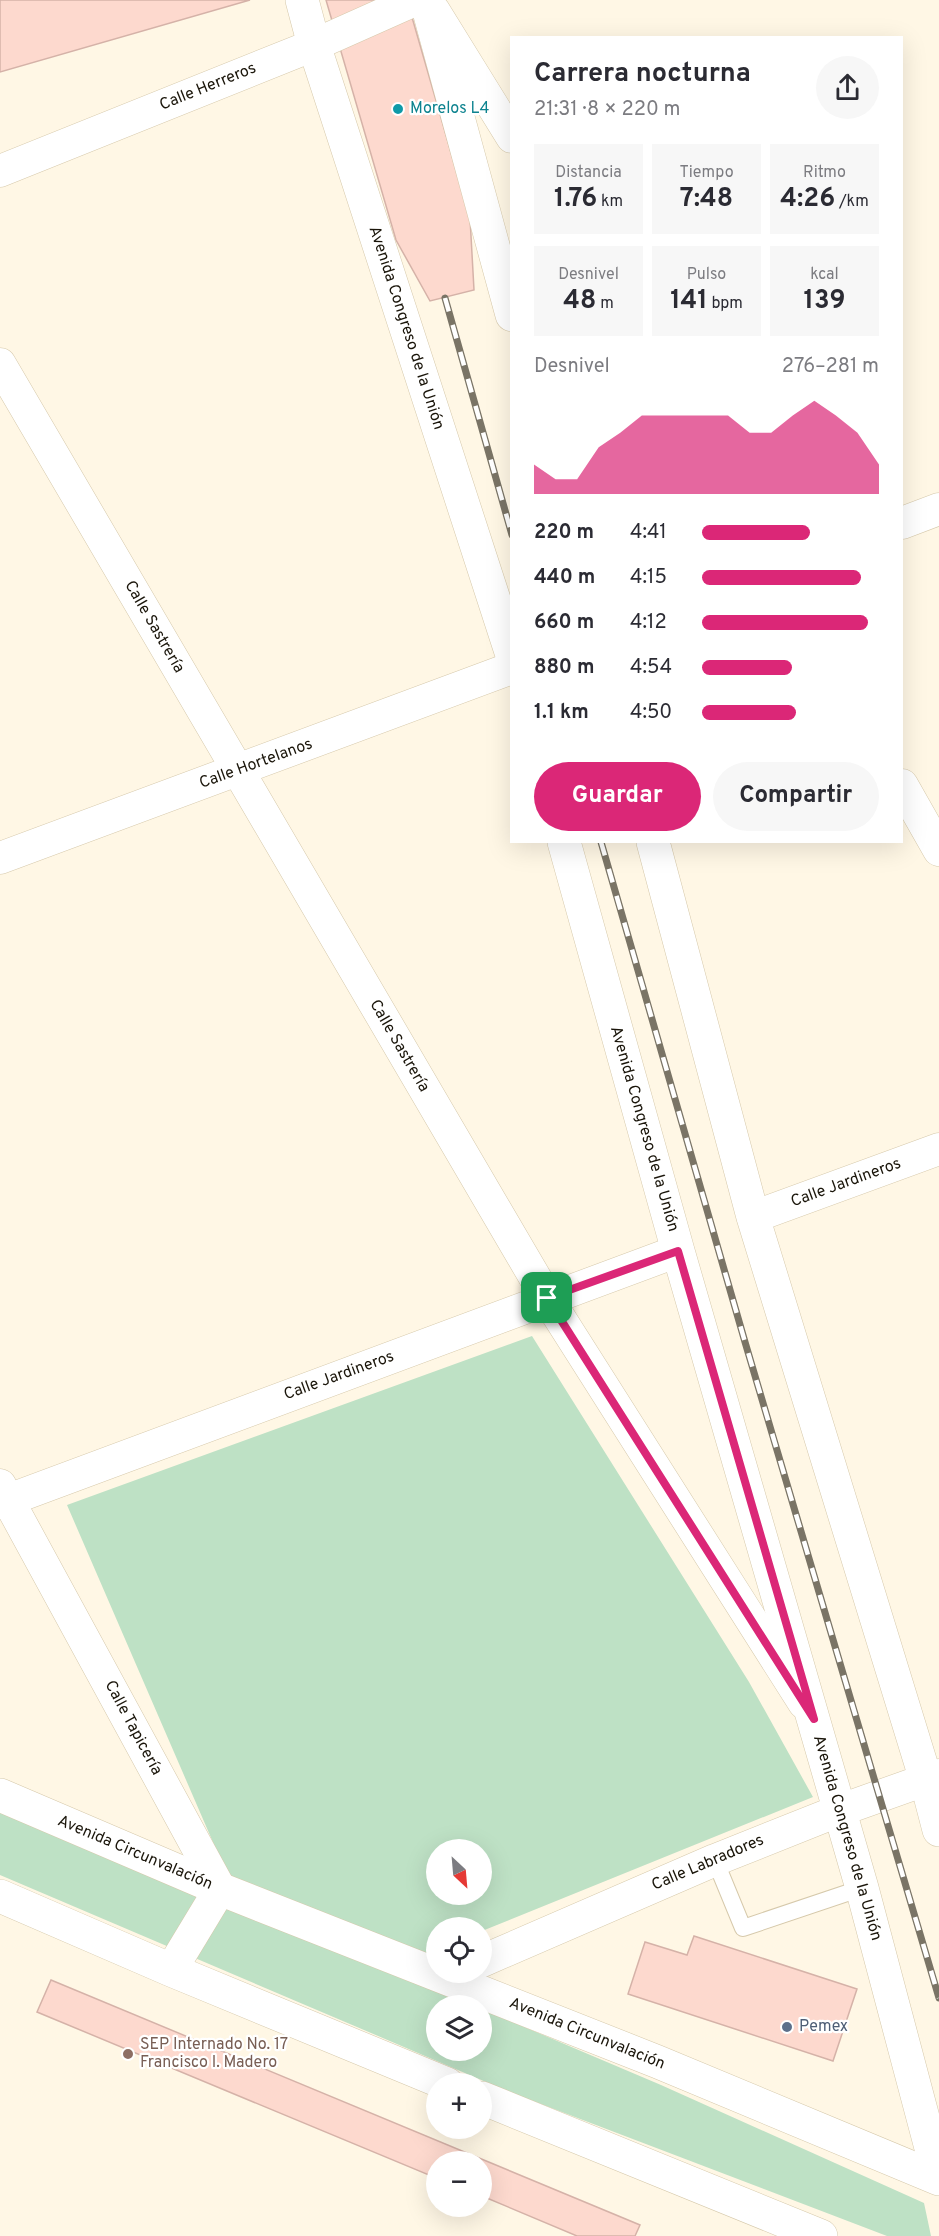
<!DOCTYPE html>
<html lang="es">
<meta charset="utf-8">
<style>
body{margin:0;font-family:Overpass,sans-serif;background:#f7f7f7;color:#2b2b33;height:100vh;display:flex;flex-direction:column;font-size:22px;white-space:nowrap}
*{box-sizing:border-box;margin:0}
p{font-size:20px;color:#7c7c81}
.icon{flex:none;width:33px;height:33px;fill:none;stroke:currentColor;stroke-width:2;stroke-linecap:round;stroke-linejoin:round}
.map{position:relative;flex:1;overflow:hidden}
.panel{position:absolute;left:510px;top:36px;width:393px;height:807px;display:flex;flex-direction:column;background:#fff;border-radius:0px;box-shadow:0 6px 24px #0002}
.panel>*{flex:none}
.needle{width:39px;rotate:154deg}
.controls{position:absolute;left:426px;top:1839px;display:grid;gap:12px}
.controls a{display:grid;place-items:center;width:66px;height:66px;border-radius:50%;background:#fff;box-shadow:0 6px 24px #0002;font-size:30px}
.pin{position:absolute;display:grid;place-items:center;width:51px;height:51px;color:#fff;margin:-26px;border-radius:12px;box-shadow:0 3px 9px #0006}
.round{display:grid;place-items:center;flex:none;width:63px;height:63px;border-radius:32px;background:#f7f7f7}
.headline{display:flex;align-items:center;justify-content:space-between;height:102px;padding:0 24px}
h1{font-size:27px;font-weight:700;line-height:45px}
.metrics{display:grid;grid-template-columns:repeat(3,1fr);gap:9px;height:102px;padding:6px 24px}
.metrics div{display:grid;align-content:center;border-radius:0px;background:#f7f7f7;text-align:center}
.metrics b{font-size:26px;font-weight:700}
.metrics small{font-size:16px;font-weight:400}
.metrics p{font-size:16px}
.chart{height:168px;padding:12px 24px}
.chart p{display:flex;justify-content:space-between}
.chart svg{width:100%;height:108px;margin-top:6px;fill:#db2777;opacity:.7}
.cta{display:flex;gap:12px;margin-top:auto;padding:12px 24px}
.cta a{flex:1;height:69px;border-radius:36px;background:#db2777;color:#fff;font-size:24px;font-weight:700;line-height:69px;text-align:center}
.cta a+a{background:#f7f7f7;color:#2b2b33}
ul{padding:0 24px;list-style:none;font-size:20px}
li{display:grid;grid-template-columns:96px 72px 1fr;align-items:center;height:45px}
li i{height:15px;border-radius:8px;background:#db2777}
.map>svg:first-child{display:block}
.green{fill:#bee1c5;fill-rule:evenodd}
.building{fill:#fdd9ce;stroke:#d5b2a8;stroke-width:1.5}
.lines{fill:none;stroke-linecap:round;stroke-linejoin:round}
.lane-casing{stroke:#d6c9ab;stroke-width:18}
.street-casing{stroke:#d6c9ab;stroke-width:33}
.secondary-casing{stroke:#d6c9ab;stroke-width:34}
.primary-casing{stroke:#d6c9ab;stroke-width:34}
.lane{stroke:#fff;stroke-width:16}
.street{stroke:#fff;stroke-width:32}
.secondary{stroke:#fff;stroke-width:33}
.primary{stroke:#fff;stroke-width:33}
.rail-casing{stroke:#7a7466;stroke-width:7}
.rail{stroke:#fff;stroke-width:4.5;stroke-dasharray:14;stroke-linecap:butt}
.route-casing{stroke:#fff;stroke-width:12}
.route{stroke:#db2777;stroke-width:8}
.culture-dot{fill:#0f9aa8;stroke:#fff;stroke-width:2}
.service-dot{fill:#5c6f8a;stroke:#fff;stroke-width:2}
.education-dot{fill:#8d6e63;stroke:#fff;stroke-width:2}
.labels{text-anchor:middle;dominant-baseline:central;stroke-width:4.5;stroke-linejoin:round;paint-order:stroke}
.street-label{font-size:16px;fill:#1a150a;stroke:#fff}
.culture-label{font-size:16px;fill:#0d838f;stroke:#fff;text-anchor:start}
.service-label{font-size:16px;fill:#4e5e75;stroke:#fff;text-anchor:start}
.education-label{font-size:16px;fill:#785e54;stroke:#fff;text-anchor:start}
</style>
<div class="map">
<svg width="939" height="2236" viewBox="0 0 939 2236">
<rect width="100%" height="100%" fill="#fff7e5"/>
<path class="green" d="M532,1336L749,1682L813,1797L482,1931V1928H436V1949L385,1970L473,2005L436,2006V2050H482V2009L661,2085L924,2203L931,2236H887L512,2093L0,1875V1806L238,1900L67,1505ZM436,1850H482V1894H436Z"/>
<g class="building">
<polygon points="0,0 250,0 0,72"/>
<polygon points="326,0 407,0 470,218 474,290 430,301 396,240"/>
<polygon points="694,1936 857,1989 833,2061 628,1994 645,1942 687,1955"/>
<polygon points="51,1980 640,2225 635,2236 577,2236 482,2196 482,2162 436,2162 436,2178 37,2012"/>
</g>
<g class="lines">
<defs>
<polyline id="lane" points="715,1860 743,1928 862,1888"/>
<g id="street">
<polyline points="434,11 512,137"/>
<polyline points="0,171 314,45 415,0"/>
<polyline points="0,364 547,1298 804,1703"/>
<polyline points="902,523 939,509"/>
<polyline points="902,785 939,850"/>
<polyline points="0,858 512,668"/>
<polyline points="753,1217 939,1149"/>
<polyline points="0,1485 220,1889 171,1970"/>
<polyline points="0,1503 678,1251"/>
<polyline points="482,1961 715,1860 838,1811 939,1775"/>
</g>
<g id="secondary">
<polyline points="0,1795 220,1889 658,2062 939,2179"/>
<polyline points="0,1896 171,1970 447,2084"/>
<polyline points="482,2098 821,2236"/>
</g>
<g id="primary">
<polyline points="302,0 314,45 512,655"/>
<polyline points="426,0 512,315"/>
<polyline points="564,842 678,1251 862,1888 939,2178"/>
<polyline points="653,842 753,1217 926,1780 939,1830"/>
</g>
</defs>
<use href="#lane" class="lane-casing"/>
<use href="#street" class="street-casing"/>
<use href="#secondary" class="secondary-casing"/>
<use href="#primary" class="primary-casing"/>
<use href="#lane" class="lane"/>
<use href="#street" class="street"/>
<use href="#secondary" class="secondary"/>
<use href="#primary" class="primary"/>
<defs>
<g id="rail">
<polyline points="445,298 512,535"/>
<polyline points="601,842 745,1342 939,1998"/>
</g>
</defs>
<use href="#rail" class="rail-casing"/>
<use href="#rail" class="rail"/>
</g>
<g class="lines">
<defs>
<polygon id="route" points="678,1251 814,1719 547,1298"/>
</defs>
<use href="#route" class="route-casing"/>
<use href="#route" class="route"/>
</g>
<circle class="culture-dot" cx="398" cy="109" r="6"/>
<circle class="service-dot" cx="787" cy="2027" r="6"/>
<circle class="education-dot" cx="128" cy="2054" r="6"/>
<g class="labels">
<g class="street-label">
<text transform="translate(208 87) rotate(-22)">Calle Herreros</text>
<text transform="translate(406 328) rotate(72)">Avenida Congreso de la Unión</text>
<text transform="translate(154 627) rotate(60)">Calle Sastrería</text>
<text transform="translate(256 764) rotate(-20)">Calle Hortelanos</text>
<text transform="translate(399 1046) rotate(60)">Calle Sastrería</text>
<text transform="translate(644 1129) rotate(74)">Avenida Congreso de la Unión</text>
<text transform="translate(846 1183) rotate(-20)">Calle Jardineros</text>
<text transform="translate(339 1376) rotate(-20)">Calle Jardineros</text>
<text transform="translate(133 1728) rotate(62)">Calle Tapicería</text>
<text transform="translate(847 1838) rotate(74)">Avenida Congreso de la Unión</text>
<text transform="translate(135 1853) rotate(23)">Avenida Circunvalación</text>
<text transform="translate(708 1863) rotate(-23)">Calle Labradores</text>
<text transform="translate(587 2034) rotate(22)">Avenida Circunvalación</text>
</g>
<g class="culture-label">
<text x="410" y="109">Morelos L4</text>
</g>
<g class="service-label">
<text x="799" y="2027">Pemex</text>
</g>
<g class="education-label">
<text x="140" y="2045">SEP Internado No. 17<tspan x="140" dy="18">Francisco I. Madero</tspan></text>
</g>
</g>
</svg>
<div class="controls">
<a><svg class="needle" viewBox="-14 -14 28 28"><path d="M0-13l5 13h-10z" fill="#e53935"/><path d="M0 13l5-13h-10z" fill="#7c7c81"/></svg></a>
<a><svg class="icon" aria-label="locate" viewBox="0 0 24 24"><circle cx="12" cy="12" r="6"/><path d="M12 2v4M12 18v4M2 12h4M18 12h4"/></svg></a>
<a><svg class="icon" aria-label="layers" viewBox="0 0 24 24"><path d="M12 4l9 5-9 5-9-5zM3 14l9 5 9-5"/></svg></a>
<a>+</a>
<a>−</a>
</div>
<div class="pin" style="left:547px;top:1298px;background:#1e9e55"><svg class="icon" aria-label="arrive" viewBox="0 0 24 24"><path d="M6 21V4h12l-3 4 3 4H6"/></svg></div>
<section class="panel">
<div class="headline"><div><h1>Carrera nocturna</h1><p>21:31 · 8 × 220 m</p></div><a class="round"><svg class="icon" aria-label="share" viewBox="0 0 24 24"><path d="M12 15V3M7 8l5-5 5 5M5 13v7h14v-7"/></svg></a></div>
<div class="metrics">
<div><p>Distancia</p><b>1.76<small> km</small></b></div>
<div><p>Tiempo</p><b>7:48</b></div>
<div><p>Ritmo</p><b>4:26<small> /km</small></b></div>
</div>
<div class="metrics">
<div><p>Desnivel</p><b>48<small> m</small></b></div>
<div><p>Pulso</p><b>141<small> bpm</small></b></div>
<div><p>kcal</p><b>139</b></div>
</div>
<div class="chart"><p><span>Desnivel</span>276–281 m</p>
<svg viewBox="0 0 160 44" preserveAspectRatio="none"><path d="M0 44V32L10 38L20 38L30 25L40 19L50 12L60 12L70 12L80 12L90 12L100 19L110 19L120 12L130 6L140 12L150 19L160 32V44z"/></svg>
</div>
<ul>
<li><b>220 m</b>4:41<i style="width:61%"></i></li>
<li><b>440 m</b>4:15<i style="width:90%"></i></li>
<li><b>660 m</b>4:12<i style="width:94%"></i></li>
<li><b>880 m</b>4:54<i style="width:51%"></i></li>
<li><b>1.1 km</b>4:50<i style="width:53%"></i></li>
</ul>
<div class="cta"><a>Guardar</a><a>Compartir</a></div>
</section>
</div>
